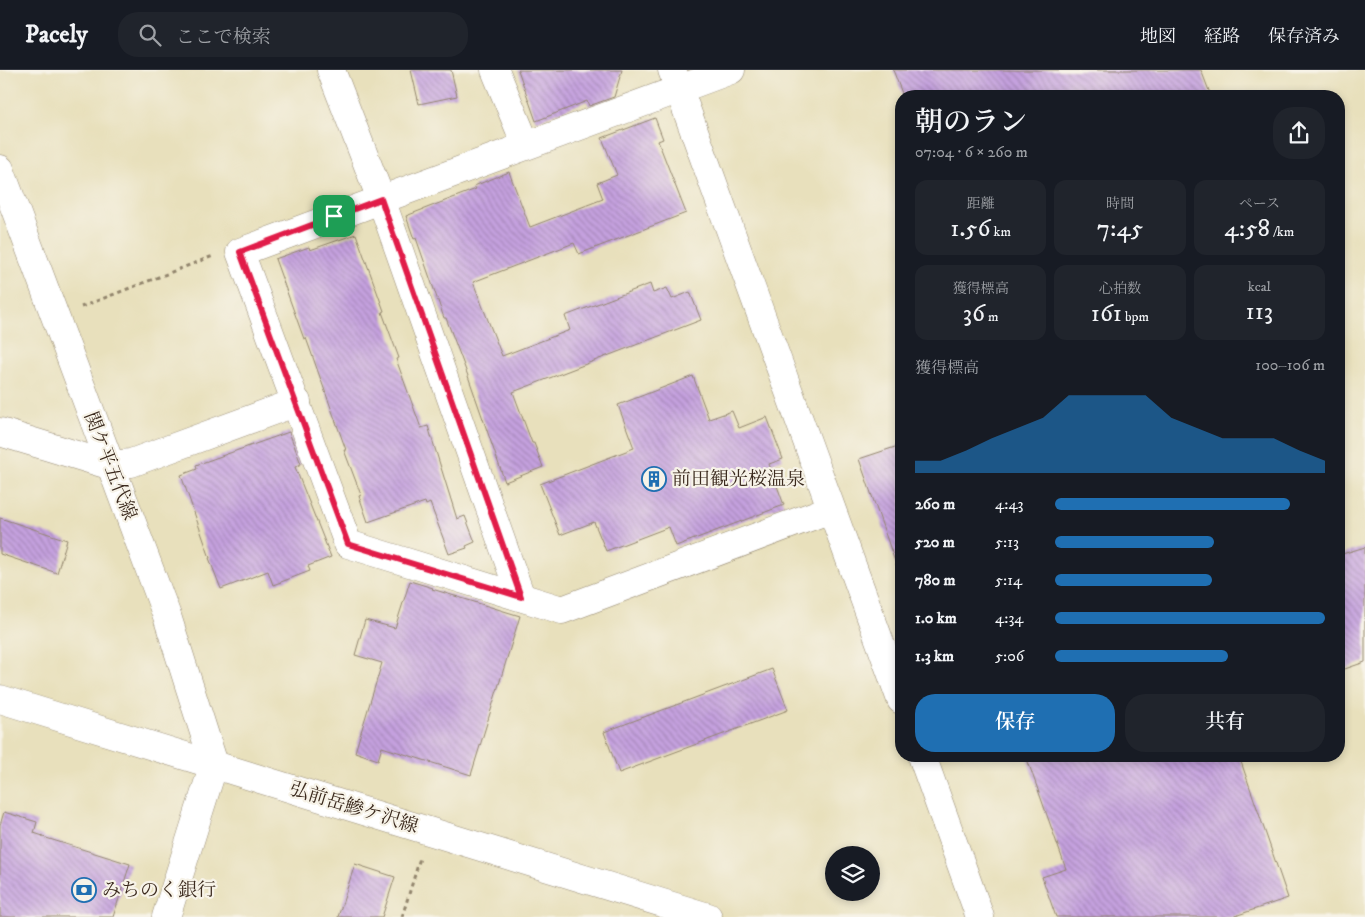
<!DOCTYPE html>
<html lang="ja">
<meta charset="utf-8">
<style>
body{margin:0;font-family:"IM FELL DW Pica","Noto Serif JP",serif;background:#20242c;color:#f1f3f6;height:100vh;display:flex;flex-direction:column;font-size:19px;white-space:nowrap}
*{box-sizing:border-box;margin:0}
p{font-size:16px;color:#9ea1a6}
.icon{flex:none;width:28px;height:28px;fill:none;stroke:currentColor;stroke-width:2;stroke-linecap:round;stroke-linejoin:round}
.map{position:relative;flex:1;overflow:hidden}
.panel{position:absolute;left:895px;top:20px;width:450px;height:672px;display:flex;flex-direction:column;background:#171b24;border-radius:20px;box-shadow:0 2px 8px #0003}
.panel>*{flex:none}
.controls{position:absolute;left:825px;top:776px;display:grid;gap:10px}
.controls a{display:grid;place-items:center;width:55px;height:55px;border-radius:50%;background:#171b24;box-shadow:0 2px 8px #0003;font-size:25px}
.pin{position:absolute;display:grid;place-items:center;width:42px;height:42px;color:#fff;margin:-21px;border-radius:10px;box-shadow:0 2px 8px #0006}
.round{display:grid;place-items:center;flex:none;width:52px;height:52px;border-radius:20px;background:#20242c}
.summary{display:flex;align-items:center;justify-content:space-between;height:85px;padding:0 20px}
h1{font-size:28px;font-weight:600;line-height:38px}
.metrics{display:grid;grid-template-columns:repeat(3,1fr);gap:8px;height:85px;padding:5px 20px}
.metrics div{display:grid;align-content:center;border-radius:12px;background:#20242c;text-align:center}
.metrics b{font-size:25px;font-weight:600}
.metrics small{font-size:14px;font-weight:400}
.metrics p{font-size:14px}
.chart{height:140px;padding:10px 20px}
.chart p{display:flex;justify-content:space-between}
.chart svg{width:100%;height:90px;margin-top:5px;fill:#1f6fb2;opacity:.7}
.button{display:flex;gap:10px;margin-top:auto;padding:10px 20px}
.button a{flex:1;height:58px;border-radius:20px;background:#1f6fb2;color:#fff;font-size:20px;font-weight:600;line-height:58px;text-align:center}
.button a+a{background:#20242c;color:#f1f3f6}
ul{padding:0 20px;list-style:none;font-size:16px}
li{display:grid;grid-template-columns:80px 60px 1fr;align-items:center;height:38px}
li i{height:12px;border-radius:6px;background:#1f6fb2}
header{display:flex;align-items:center;gap:30px;box-sizing:border-box;height:70px;padding:0 25px;background:#171b24;border-bottom:1px solid #363941}
header strong{font-size:24px}
nav{display:flex;gap:28px;margin-inline-start:auto;font-size:18px}
.search{width:350px;height:45px;background:#20242c;display:flex;align-items:center;gap:12px;box-sizing:border-box;padding:0 18px;border-radius:20px;color:#9ea1a6;font-size:19px}
.map>svg:first-child{display:block}
.building{fill:url(#building-back-hatch)}
.lines{fill:none;stroke-linecap:round;stroke-linejoin:round}
.minor-casing{stroke:#92856d;stroke-width:29}
.major-casing{stroke:#92856d;stroke-width:29}
.path{stroke:#92856d;stroke-width:3;stroke-dasharray:4 4;stroke-linecap:butt}
.minor{stroke:#fff;stroke-width:28}
.major{stroke:#fff;stroke-width:28}
.route-casing{stroke:#fff;stroke-width:10}
.route{stroke:#e11d48;stroke-width:6}
.labels{text-anchor:middle;dominant-baseline:central;stroke-width:4.5;stroke-linejoin:round;paint-order:stroke}
.street-label{font-size:19px;fill:#3b2a1e;stroke:#f7f3e8}
.poi-label{font-size:19px;fill:#3b2a1e;stroke:#f7f3e8;text-anchor:start}
</style>
<header>
<strong>Pacely</strong>
<div class="search"><svg class="icon" aria-label="search" viewBox="0 0 24 24"><circle cx="10" cy="10" r="6"/><path d="M15 15l6 6"/></svg>ここで検索</div>
<nav><a>地図</a><a>経路</a><a>保存済み</a></nav>
</header>
<div class="map">
<svg width="1365" height="847" viewBox="0 0 1365 847">
<defs>
<pattern id="building-back-hatch" width="6" height="6" patternUnits="userSpaceOnUse" patternTransform="scale(1.25)"><rect width="6" height="6" fill="#c5a1df"/><path d="M-1 5l2 2M0 0l6 6M5-1l2 2" fill="none" stroke="#a183b4"/></pattern>
</defs>
<rect width="100%" height="100%" fill="#f7f3e8"/>
<filter id="ink" filterUnits="userSpaceOnUse"><feTurbulence type="fractalNoise" baseFrequency=".02" numOctaves="2"/><feDisplacementMap in="SourceGraphic" scale="10" xChannelSelector="R" yChannelSelector="G"/><feConvolveMatrix kernelMatrix="1 2 1 2 8 2 1 2 1" color-interpolation-filters="sRGB"/></filter>
<filter id="wash" filterUnits="userSpaceOnUse"><feTurbulence type="fractalNoise" baseFrequency=".0096" numOctaves="4" result="noise"/><feDisplacementMap in="SourceGraphic" scale="20" xChannelSelector="R" yChannelSelector="G"/><feGaussianBlur stdDeviation="1.12" result="paint"/><feColorMatrix in="noise" values="0 0 0 0 0 0 0 0 0 0 0 0 0 0 0 0 0 1.4 0 .05"/><feComposite in="paint" operator="in"/></filter>
<g filter="url(#wash)">
<rect width="100%" height="100%" fill="#e8e0bc"/>
<g id="blocks">
<g class="building">
<polygon points="411,0 451,0 457,26 419,34"/>
<polygon points="518,0 622,0 614,27 589,36 587,31 536,51"/>
<polygon points="893,0 1201,0 1211,26 903,26"/>
<polygon points="655,48 663,69 658,71 686,143 579,184 574,173 473,212 502,286 570,260 565,246 650,214 653,223 667,218 672,229 690,222 701,250 513,322 532,373 534,373 543,397 505,412 468,306 446,248 444,248 416,168 414,169 406,146 476,119 474,116 509,102 530,157 603,129 597,113 617,105 602,68"/>
<polygon points="356,164 384,241 382,242 399,288 396,289 421,358 428,356 457,449 465,446 475,472 466,476 467,478 449,484 430,433 426,435 425,432 368,452 359,426 361,425 344,380 346,380 306,268 304,269 275,189 309,177 310,180"/>
<polygon points="693,306 709,349 732,341 739,358 767,347 783,389 769,394 784,435 676,476 669,457 606,481 594,452 560,465 540,414 634,378 618,335"/>
<polygon points="289,362 301,394 295,397 331,487 308,496 310,501 273,515 268,501 221,519 209,488 210,488 181,405 197,399 196,395"/>
<polygon points="901,375 901,499 898,500 859,389"/>
<polygon points="0,448 67,470 57,503 0,484"/>
<polygon points="1365,477 1365,592 1339,601 1339,485"/>
<polygon points="410,511 433,518 432,519 520,546 471,705 382,677 378,690 355,682 382,593 355,585 365,550 395,558"/>
<polygon points="772,599 788,640 619,703 604,662"/>
<polygon points="1026,686 1239,686 1288,828 1232,847 1056,847 1042,807 1066,799"/>
<polygon points="4,742 37,752 34,763 43,766 43,767 130,794 113,847 0,847 0,755"/>
<polygon points="355,794 395,807 382,847 338,847"/>
</g>
</g>
</g>
<g filter="url(#ink)">
<use href="#blocks" fill-opacity="0" stroke="#92856d" stroke-width="1"/>
<g class="lines">
<defs>
<g id="minor">
<polyline points="331,0 381,129 521,527"/>
<polyline points="495,0 526,75"/>
<polyline points="672,0 901,630"/>
<polyline points="731,0 240,182 348,474 562,540 831,439"/>
<polyline points="0,362 109,395 131,393 297,332"/>
<polyline points="922,686 980,847"/>
</g>
<g id="major">
<polyline points="0,99 167,546 214,694"/>
<polyline points="0,629 708,847"/>
<polyline points="166,847 214,694"/>
</g>
</defs>
<use href="#minor" class="minor-casing"/>
<use href="#major" class="major-casing"/>
<g class="path">
<polyline points="81,237 213,186"/>
<polyline points="402,847 420,788"/>
</g>
<use href="#minor" class="minor"/>
<use href="#major" class="major"/>
</g>
</g>
<g class="lines" filter="url(#ink)">
<defs>
<polygon id="route" points="381,129 521,527 348,474 240,182"/>
</defs>
<use href="#route" class="route-casing"/>
<use href="#route" class="route"/>
</g>
<defs>
<symbol id="building-ring" viewBox="-11 -11 22 22"><circle r="9.5" fill="#f7f3e8" stroke="#1f6fb2" stroke-width="1.5"/><path d="M-4-6H4V6H1V3H-1V6H-4ZM-2.5-4.3h1.7v1.8h-1.7ZM.8-4.3h1.7v1.8H.8ZM-2.5-1h1.7V.8h-1.7ZM.8-1h1.7V.8H.8Z" fill="#1f6fb2"/></symbol>
<symbol id="bank-ring" viewBox="-11 -11 22 22"><circle r="9.5" fill="#f7f3e8" stroke="#1f6fb2" stroke-width="1.5"/><path d="M-6-4H6V4H-6ZM0-2.3a2.3 2.3 0 1 0 0 4.6a2.3 2.3 0 1 0 0-4.6Z" fill="#1f6fb2"/></symbol>
</defs>
<g fill-rule="evenodd">
<use href="#building-ring" x="640" y="395" width="28" height="28"/>
<use href="#bank-ring" x="70" y="806" width="28" height="28"/>
</g>
<g class="labels">
<g class="street-label">
<text transform="translate(110 396) rotate(69)">関ケ平五代線</text>
<text transform="translate(354 738) rotate(17)">弘前岳鰺ケ沢線</text>
</g>
<g class="poi-label">
<text x="672" y="409">前田観光桜温泉</text>
<text x="102" y="820">みちのく銀行</text>
</g>
</g>
</svg>
<div class="controls">
<a><svg class="icon" aria-label="layers" viewBox="0 0 24 24"><path d="M12 4l9 5-9 5-9-5zM3 14l9 5 9-5"/></svg></a>
</div>
<div class="pin" style="left:334px;top:146px;background:#1e9e55"><svg class="icon" aria-label="arrive" viewBox="0 0 24 24"><path d="M6 21V4h12l-3 4 3 4H6"/></svg></div>
<section class="panel">
<div class="summary"><div><h1>朝のラン</h1><p>07:04 · 6 × 260 m</p></div><a class="round"><svg class="icon" aria-label="share" viewBox="0 0 24 24"><path d="M12 15V3M7 8l5-5 5 5M5 13v7h14v-7"/></svg></a></div>
<div class="metrics">
<div><p>距離</p><b>1.56<small> km</small></b></div>
<div><p>時間</p><b>7:45</b></div>
<div><p>ペース</p><b>4:58<small> /km</small></b></div>
</div>
<div class="metrics">
<div><p>獲得標高</p><b>36<small> m</small></b></div>
<div><p>心拍数</p><b>161<small> bpm</small></b></div>
<div><p>kcal</p><b>113</b></div>
</div>
<div class="chart"><p><span>獲得標高</span>100–106 m</p>
<svg viewBox="0 0 160 44" preserveAspectRatio="none"><path d="M0 44V38L10 38L20 33L30 27L40 22L50 17L60 6L70 6L80 6L90 6L100 17L110 22L120 27L130 27L140 27L150 33L160 38V44z"/></svg>
</div>
<ul>
<li><b>260 m</b>4:43<i style="width:87%"></i></li>
<li><b>520 m</b>5:13<i style="width:59%"></i></li>
<li><b>780 m</b>5:14<i style="width:58%"></i></li>
<li><b>1.0 km</b>4:34<i style="width:100%"></i></li>
<li><b>1.3 km</b>5:06<i style="width:64%"></i></li>
</ul>
<div class="button"><a>保存</a><a>共有</a></div>
</section>
</div>
